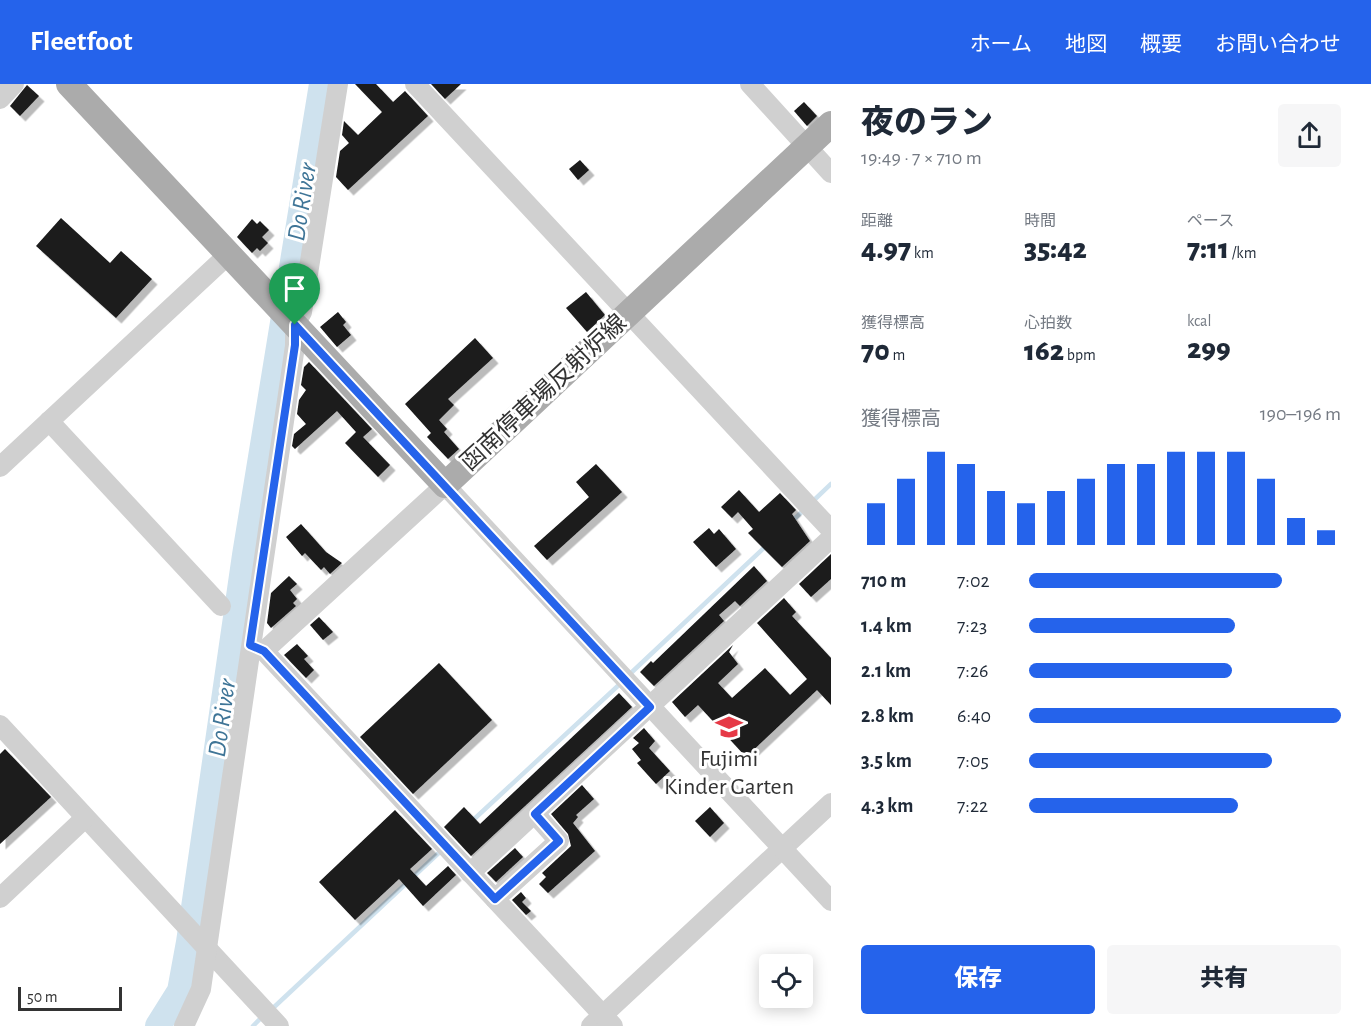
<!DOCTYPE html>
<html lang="ja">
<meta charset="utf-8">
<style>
body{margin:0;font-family:"Alegreya Sans","Noto Sans JP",sans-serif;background:#f6f6f7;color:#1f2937;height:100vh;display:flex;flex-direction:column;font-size:22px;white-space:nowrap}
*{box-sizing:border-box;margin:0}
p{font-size:20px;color:#747a83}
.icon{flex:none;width:33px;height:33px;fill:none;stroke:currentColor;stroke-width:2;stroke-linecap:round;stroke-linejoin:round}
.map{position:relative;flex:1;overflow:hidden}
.details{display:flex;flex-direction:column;background:#fff;width:540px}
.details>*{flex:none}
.tools{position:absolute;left:759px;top:870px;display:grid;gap:12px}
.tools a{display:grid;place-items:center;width:54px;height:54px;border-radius:6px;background:#fff;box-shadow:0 3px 15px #0003;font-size:30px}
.scale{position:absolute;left:18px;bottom:15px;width:104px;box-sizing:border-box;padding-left:6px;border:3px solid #333;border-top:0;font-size:16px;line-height:21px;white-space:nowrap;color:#333;-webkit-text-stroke:4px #fff;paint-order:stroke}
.pin{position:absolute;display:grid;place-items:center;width:51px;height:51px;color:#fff;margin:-62px -26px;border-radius:50% 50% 50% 0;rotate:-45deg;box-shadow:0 0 6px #0007}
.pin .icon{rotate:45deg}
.round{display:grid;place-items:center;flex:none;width:63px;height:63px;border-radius:6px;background:#f6f6f7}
.headline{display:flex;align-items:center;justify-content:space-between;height:102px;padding:0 30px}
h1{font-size:33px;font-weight:800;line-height:45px}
.figures{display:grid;grid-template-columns:repeat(3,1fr);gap:9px;height:102px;padding:6px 30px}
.figures div{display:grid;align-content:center}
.figures b{font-size:30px;font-weight:800}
.figures small{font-size:16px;font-weight:400}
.figures p{font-size:16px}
.chart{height:168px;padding:12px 30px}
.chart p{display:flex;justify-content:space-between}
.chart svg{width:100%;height:108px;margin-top:6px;stroke:#2563eb;stroke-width:6}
.button{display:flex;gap:12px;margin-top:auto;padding:12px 30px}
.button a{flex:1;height:69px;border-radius:6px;background:#2563eb;color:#fff;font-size:24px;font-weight:800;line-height:69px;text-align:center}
.button a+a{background:#f6f6f7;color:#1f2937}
ul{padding:0 30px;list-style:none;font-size:20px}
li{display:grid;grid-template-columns:96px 72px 1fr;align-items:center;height:45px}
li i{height:15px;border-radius:8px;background:#2563eb}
header{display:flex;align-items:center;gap:36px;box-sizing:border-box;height:84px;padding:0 30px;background:#2563eb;color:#fff}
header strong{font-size:28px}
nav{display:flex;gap:33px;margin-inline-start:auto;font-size:21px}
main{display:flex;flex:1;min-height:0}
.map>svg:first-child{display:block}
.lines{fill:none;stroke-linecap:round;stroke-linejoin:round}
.stream{stroke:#cfe2ee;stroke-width:4.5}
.river{stroke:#cfe2ee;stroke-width:26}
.building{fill:#1a1a1a;filter:url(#shadow)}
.minor{stroke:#d0d0d0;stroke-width:20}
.major{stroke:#ababab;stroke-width:26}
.route-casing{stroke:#fff;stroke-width:12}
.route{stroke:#2563eb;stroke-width:8}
.labels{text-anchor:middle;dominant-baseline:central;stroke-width:6;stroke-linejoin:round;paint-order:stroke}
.street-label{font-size:24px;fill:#333;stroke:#fff}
.poi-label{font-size:24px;fill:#333;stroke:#fff}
.water-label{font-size:26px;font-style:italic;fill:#3f7597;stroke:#fff}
</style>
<header>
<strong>Fleetfoot</strong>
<nav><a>ホーム</a><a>地図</a><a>概要</a><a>お問い合わせ</a></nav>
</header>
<main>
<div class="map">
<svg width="831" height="942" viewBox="0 0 831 942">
<defs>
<filter id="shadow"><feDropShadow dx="5.5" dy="5.5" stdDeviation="0" flood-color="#0004"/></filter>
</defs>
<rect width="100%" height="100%" fill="#fff"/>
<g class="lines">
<g class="stream">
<polyline points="811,419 831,400"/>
<polyline points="792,437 805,425"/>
<polyline points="632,588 766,462"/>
<polyline points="471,738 621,599"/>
<polyline points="272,925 443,765"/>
<polyline points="253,942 263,932"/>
</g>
<polyline class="river" points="158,942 180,907 189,858 245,471 322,0"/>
</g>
<g class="building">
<polygon points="355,0 376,0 393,18 405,7 428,32 348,106 336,93 340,67 349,59 342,51 344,37 358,51 382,28"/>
<polygon points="431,0 461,0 445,15"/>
<polygon points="27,1 39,12 20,32 10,22"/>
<polygon points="804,18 817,32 807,42 794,27"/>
<polygon points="580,76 589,86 578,96 569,85"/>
<polygon points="61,134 110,179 121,167 152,195 116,234 36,162"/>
<polygon points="252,135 257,140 260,137 269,146 262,153 268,159 260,167 257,164 252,169 237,153"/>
<polygon points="586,208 605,231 587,248 566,224"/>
<polygon points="338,228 346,238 343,241 351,251 337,263 320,243"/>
<polygon points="475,254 493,274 448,315 454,321 439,336 447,345 444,348 459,365 448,375 427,353 431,349 405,320"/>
<polygon points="309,278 372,345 363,353 390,381 378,393 345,359 356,348 337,327 295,365 292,362 294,350 306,340 297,330 299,316 306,306 301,301 304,283"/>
<polygon points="596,380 622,408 547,476 534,462 589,413 576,398"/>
<polygon points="739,406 759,428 780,409 796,426 792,430 810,457 782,483 748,449 753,445 738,428 732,434 721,423"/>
<polygon points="301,440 326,468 342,479 330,490 324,483 321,486 305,469 302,472 286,453"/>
<polygon points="709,444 714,450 719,445 736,465 716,483 693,458"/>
<polygon points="831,470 831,495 811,513 799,500"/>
<polygon points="754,482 767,497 740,522 735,517 719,531 724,537 654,602 640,588 651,577 653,579"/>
<polygon points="289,492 297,500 290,506 297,515 293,519 296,522 271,544 267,539 271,509"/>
<polygon points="784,514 796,528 792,532 831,574 831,621 817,606 746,673 698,621 685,633 672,618 733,561 729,568 738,580 718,599 732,614 765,584 790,611 807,595 757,539"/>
<polygon points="319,533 333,548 323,556 310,541"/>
<polygon points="297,560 308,572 304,575 314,586 306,594 284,571"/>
<polygon points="439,579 492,636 413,710 360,653"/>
<polygon points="619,609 632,623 471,772 444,743 464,723 480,740"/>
<polygon points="644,644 655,657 649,664 670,687 656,700 637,679 641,676 632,665 639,659 633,654"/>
<polygon points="5,665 51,713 0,760 0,670"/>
<polygon points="582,701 594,715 576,731 578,733 573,739 595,767 548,809 539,800 546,793 542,789 571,762 568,750 551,730"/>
<polygon points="710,723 724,739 710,753 695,737"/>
<polygon points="395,726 432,765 410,785 426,802 448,782 456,791 423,822 399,795 355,836 319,798"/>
<polygon points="515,764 523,773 496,798 487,789"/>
<polygon points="521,808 526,814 522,818 531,827 526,831 512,816"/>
</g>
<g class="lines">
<g class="minor">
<polyline points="415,0 831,446"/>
<polyline points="750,0 831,89"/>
<polyline points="0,15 14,0"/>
<polyline points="49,337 221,522"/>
<polyline points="0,383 230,169"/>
<polyline points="0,641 279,942"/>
<polyline points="470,789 831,454"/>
<polyline points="0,814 85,734"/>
<polyline points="495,815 559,757 535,730"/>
<polyline points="184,942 201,905 295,262 295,241 302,228 338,0"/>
<polyline points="591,942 831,719"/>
<polyline points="613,942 264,567 445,401 831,817"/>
</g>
<polyline class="major" points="69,0 445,401 831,40"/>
</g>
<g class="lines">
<defs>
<polygon id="route" points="295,241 650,623 535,730 559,757 495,815 264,567 250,561 295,261"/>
</defs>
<use href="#route" class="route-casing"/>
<use href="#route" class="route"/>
</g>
<defs>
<symbol id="school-bare" viewBox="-9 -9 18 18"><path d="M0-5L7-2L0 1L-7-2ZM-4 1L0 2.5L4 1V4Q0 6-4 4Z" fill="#e63946" stroke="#fff" stroke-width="2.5" paint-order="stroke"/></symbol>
</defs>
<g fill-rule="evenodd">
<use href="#school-bare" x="710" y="624" width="38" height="38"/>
</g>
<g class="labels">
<g class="street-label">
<text transform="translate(544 309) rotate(-43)">函南停車場反射炉線</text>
</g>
<g class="poi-label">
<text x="729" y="675">Fujimi<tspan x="729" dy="28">Kinder Garten</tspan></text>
</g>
<g class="water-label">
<text transform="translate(302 118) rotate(-81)">Do River</text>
<text transform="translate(222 634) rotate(-82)">Do River</text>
</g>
</g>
</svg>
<div class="tools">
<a><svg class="icon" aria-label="locate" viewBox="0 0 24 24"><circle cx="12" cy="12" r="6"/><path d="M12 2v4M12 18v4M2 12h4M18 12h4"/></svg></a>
</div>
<div class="scale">50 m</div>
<div class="pin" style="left:295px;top:241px;background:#1e9e55"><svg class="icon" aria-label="arrive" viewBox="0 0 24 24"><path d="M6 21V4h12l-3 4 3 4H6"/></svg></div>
</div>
<section class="details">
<div class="headline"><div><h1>夜のラン</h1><p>19:49 · 7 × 710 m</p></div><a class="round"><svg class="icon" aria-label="share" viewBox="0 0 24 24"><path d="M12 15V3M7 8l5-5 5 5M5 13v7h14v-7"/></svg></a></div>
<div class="figures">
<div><p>距離</p><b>4.97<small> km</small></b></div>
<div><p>時間</p><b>35:42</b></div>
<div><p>ペース</p><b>7:11<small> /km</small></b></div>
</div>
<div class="figures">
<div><p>獲得標高</p><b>70<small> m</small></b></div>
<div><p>心拍数</p><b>162<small> bpm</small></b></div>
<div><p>kcal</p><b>299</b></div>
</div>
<div class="chart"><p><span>獲得標高</span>190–196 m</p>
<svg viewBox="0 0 160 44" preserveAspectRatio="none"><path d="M5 44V27M15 44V17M25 44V6M35 44V11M45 44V22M55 44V27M65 44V22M75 44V17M85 44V11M95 44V11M105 44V6M115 44V6M125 44V6M135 44V17M145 44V33M155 44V38"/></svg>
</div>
<ul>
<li><b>710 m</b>7:02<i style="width:81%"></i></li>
<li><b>1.4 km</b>7:23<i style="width:66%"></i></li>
<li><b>2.1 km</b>7:26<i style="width:65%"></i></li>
<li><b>2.8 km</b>6:40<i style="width:100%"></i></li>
<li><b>3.5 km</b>7:05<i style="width:78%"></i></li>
<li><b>4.3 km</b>7:22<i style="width:67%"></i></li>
</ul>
<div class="button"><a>保存</a><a>共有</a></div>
</section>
</main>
